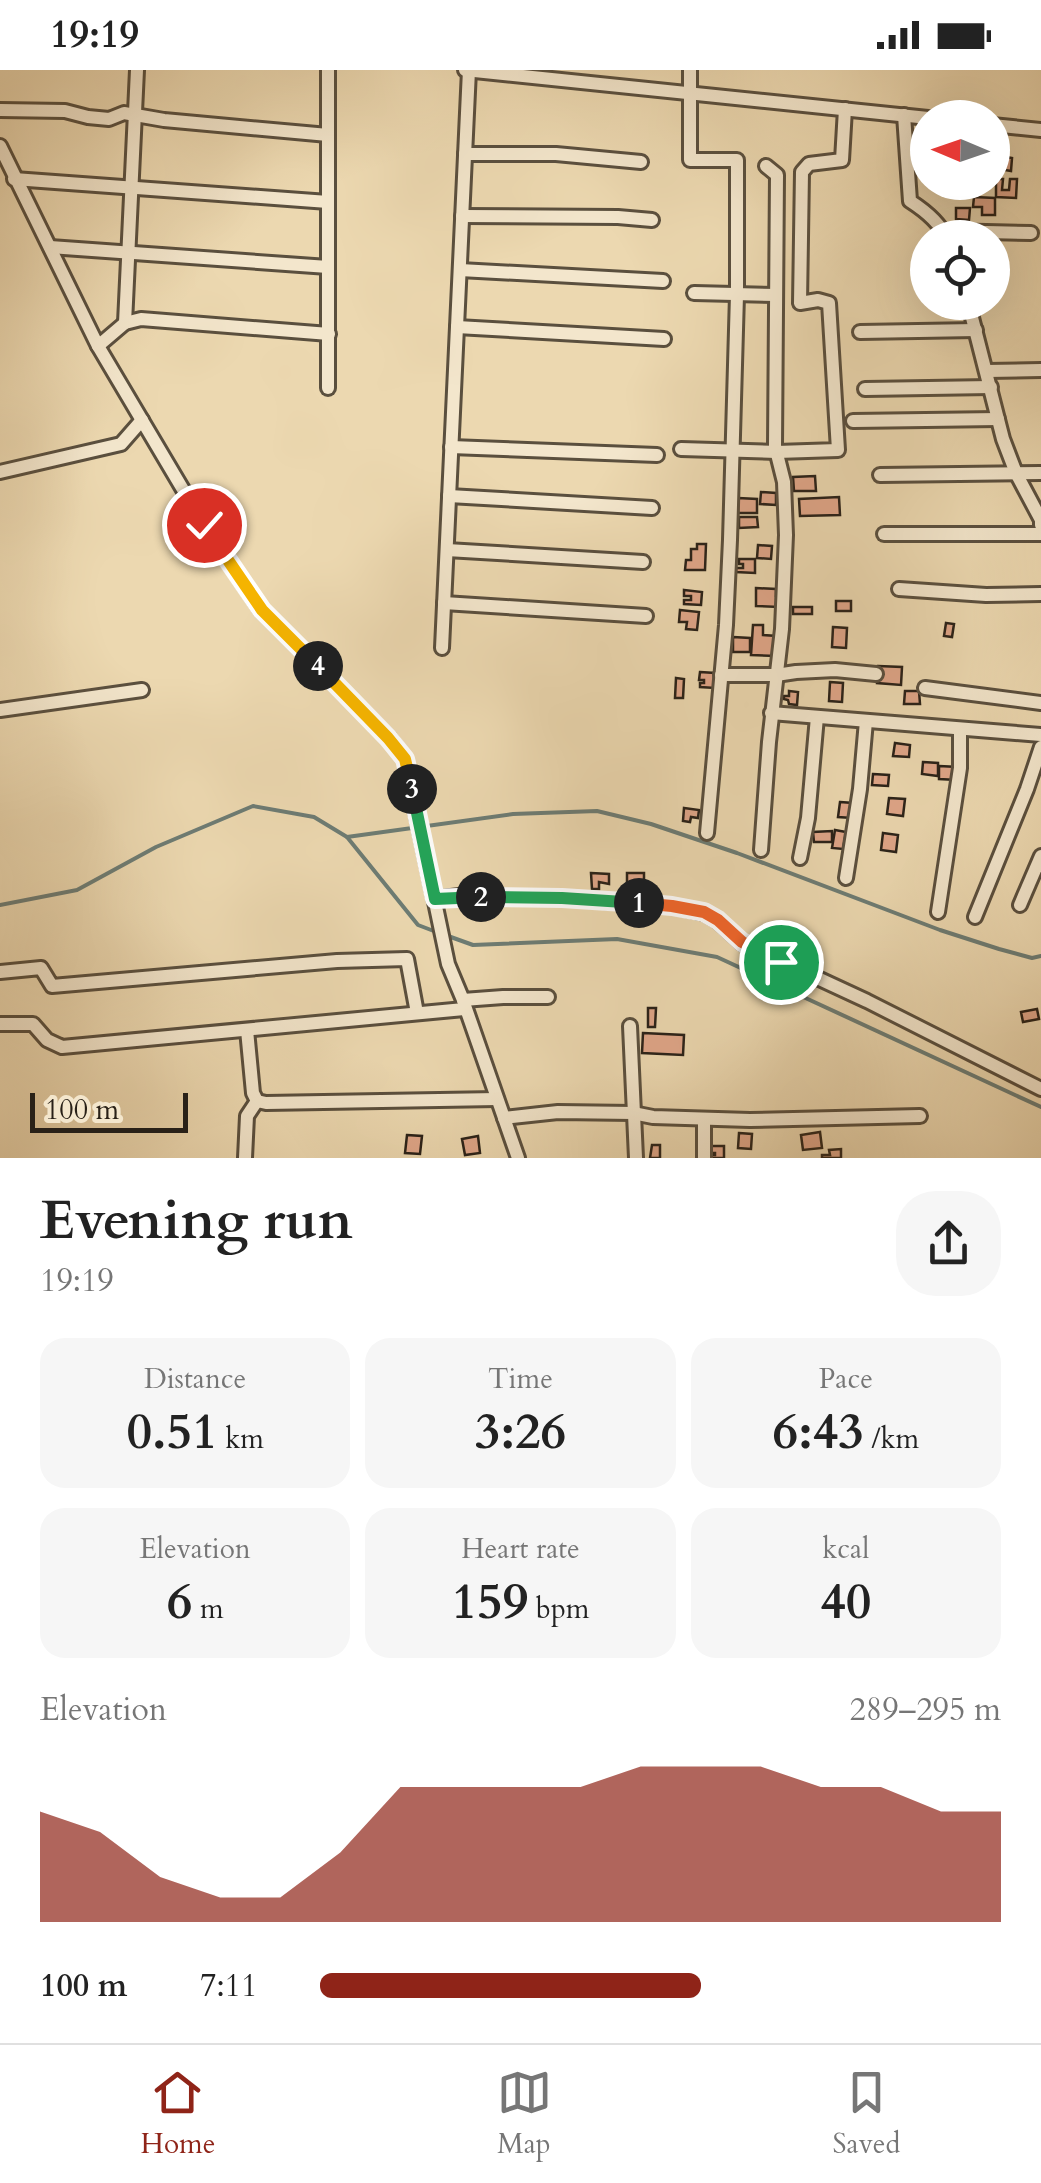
<!DOCTYPE html>
<meta charset="utf-8">
<style>
body{margin:0;font-family:Cardo,serif;background:#f6f6f6;color:#222;height:100vh;display:flex;flex-direction:column;font-size:38px;white-space:nowrap}
*{box-sizing:border-box;margin:0}
p{font-size:32px;color:#767676}
.icon{flex:none;width:55px;height:55px;fill:none;stroke:currentColor;stroke-width:2;stroke-linecap:round;stroke-linejoin:round}
.map{position:relative;height:1088px;overflow:hidden}
.sheet{display:flex;flex-direction:column;background:#fff;flex:1}
.sheet>*{flex:none}
.needle{width:65px;rotate:272deg}
.controls{position:absolute;left:910px;top:30px;display:grid;gap:20px}
.controls a{display:grid;place-items:center;width:100px;height:100px;border-radius:50%;background:#fff;box-shadow:0 10px 40px #0002;font-size:50px}
.scale{position:absolute;left:30px;bottom:25px;width:158px;box-sizing:border-box;padding-left:10px;border:5px solid #292118;border-top:0;font-size:28px;line-height:35px;white-space:nowrap;color:#292118;-webkit-text-stroke:8px #f3e6cc;paint-order:stroke}
.pin{position:absolute;display:grid;place-items:center;width:85px;height:85px;color:#fff;margin:-42px;border:5px solid #fff;border-radius:50%;box-shadow:0 2px 10px #0007}
.km{position:absolute;width:50px;height:50px;margin:-25px;border-radius:50%;background:#222;color:#fff;font-size:28px;line-height:50px;text-align:center}
.round{display:grid;place-items:center;flex:none;width:105px;height:105px;border-radius:40px;background:#f6f6f6}
.head{display:flex;align-items:center;justify-content:space-between;height:170px;padding:0 40px}
h1{font-size:55px;font-weight:800;line-height:75px}
.stats{display:grid;grid-template-columns:repeat(3,1fr);gap:15px;height:170px;padding:10px 40px}
.stats div{display:grid;align-content:center;border-radius:25px;background:#f6f6f6;text-align:center}
.stats b{font-size:50px;font-weight:800}
.stats small{font-size:28px;font-weight:400}
.stats p{font-size:28px}
.chart{height:280px;padding:20px 40px}
.chart p{display:flex;justify-content:space-between}
.chart svg{width:100%;height:180px;margin-top:10px;fill:#8f2418;opacity:.7}
ul{padding:0 40px;list-style:none;font-size:32px}
li{display:grid;grid-template-columns:160px 120px 1fr;align-items:center;height:75px}
li i{height:25px;border-radius:12px;background:#8f2418}
.status{display:flex;justify-content:space-between;align-items:center;height:70px;padding:0 50px;background:#fff;direction:ltr}
.status svg{height:28px;fill:currentColor}
.dock{display:flex;justify-content:space-around;align-items:center;height:140px;border-top:2px solid #e0e0e0;background:#fff;font-size:28px;color:#767676}
.dock a{display:grid;justify-items:center;gap:5px}
.dock .selected{color:#8f2418}
.map>svg:first-child{display:block}
.lines{fill:none;stroke-linecap:round;stroke-linejoin:round}
.stream{stroke:#6d7c74;stroke-width:4}
.building{fill:#e0a689;stroke:#292118;stroke-width:2.5}
.minor-casing{stroke:#5a4f3e;stroke-width:18}
.minor{stroke:#f3e6cc;stroke-width:12}
.split-1-casing{stroke:#fff;stroke-width:20}
.split-2-casing{stroke:#fff;stroke-width:20}
.split-3-casing{stroke:#fff;stroke-width:20}
.split-4-casing{stroke:#fff;stroke-width:20}
.split-5-casing{stroke:#fff;stroke-width:20}
.split-1{stroke:#f0652b;stroke-width:12}
.split-2{stroke:#22a559;stroke-width:12}
.split-3{stroke:#22a559;stroke-width:12}
.split-4{stroke:#f5b400;stroke-width:12}
.split-5{stroke:#f5b400;stroke-width:12}
</style>
<div class="status"><b>19:19</b><svg viewBox="0 0 49 12"><path d="M0 12V9h3v3zM5 12V6h3v6zM10 12V3h3v9zM15 12V0h3v12zM26 1h20v11H26zM47 4h2v5h-2z"/></svg></div>
<div class="map">
<svg width="1041" height="1088" viewBox="0 0 1041 1088">
<rect width="100%" height="100%" fill="#ecd8b0"/>
<filter id="stains"><feTurbulence type="fractalNoise" baseFrequency=".002" numOctaves="4"/><feColorMatrix values="0 0 0 0 .2 0 0 0 0 .09 0 0 0 0 .02 0 0 0 .5 -.17"/></filter>
<radialGradient id="worn" r=".72"><stop offset=".6" stop-color="#630" stop-opacity="0"/><stop offset="1" stop-color="#630" stop-opacity=".3"/></radialGradient>
<g class="lines">
<g class="stream">
<polyline points="347,767 418,855 439,863"/>
<polyline points="0,835 77,820 156,777 253,736 314,747 347,767 513,744 597,741 651,754 737,783 940,860 999,879 1032,888 1041,886"/>
<polyline points="448,866 473,875 617,869 717,887 1041,1037"/>
</g>
</g>
<g class="building">
<polygon points="1001,86 1012,88 1011,101 999,99"/>
<polygon points="996,109 1003,109 1002,120 1009,120 1010,109 1017,109 1016,128 996,127"/>
<polygon points="974,127 995,128 995,145 982,145 982,137 973,137"/>
<polygon points="956,138 970,138 969,150 956,149"/>
<polygon points="815,406 816,421 794,421 793,407"/>
<polygon points="761,422 776,423 776,435 760,434"/>
<polygon points="839,427 840,445 800,446 799,429"/>
<polygon points="738,428 757,429 757,443 738,443"/>
<polygon points="739,447 757,447 758,457 739,458"/>
<polygon points="697,474 706,474 705,500 685,500 686,490 691,490 691,479 697,479"/>
<polygon points="758,475 772,476 771,489 757,488"/>
<polygon points="739,489 755,489 755,503 736,502 736,498 743,498 743,494 739,494"/>
<polygon points="756,518 776,519 776,526 779,527 779,537 756,536"/>
<polygon points="684,520 702,522 701,535 684,534 684,530 691,530 691,526 684,526"/>
<rect x="836" y="531" width="15" height="10"/>
<rect x="793" y="537" width="19" height="7"/>
<polygon points="680,540 699,542 697,560 686,559 687,552 679,552"/>
<polygon points="946,553 954,554 952,567 944,566"/>
<polygon points="753,555 763,555 763,565 777,566 776,586 751,585"/>
<polygon points="833,557 847,558 846,578 832,577"/>
<polygon points="733,567 750,568 750,582 733,582"/>
<polygon points="878,596 902,597 901,615 877,613"/>
<polygon points="700,602 715,603 715,618 700,617 700,613 704,613 704,610 699,610"/>
<polygon points="676,608 684,609 683,628 675,628"/>
<polygon points="830,612 843,613 842,632 829,631"/>
<polygon points="789,621 798,622 797,635 789,634 788,630 784,629 784,626 789,626"/>
<polygon points="905,621 919,621 920,634 904,634"/>
<polygon points="895,673 910,675 909,687 893,686"/>
<polygon points="923,692 938,693 938,706 922,704"/>
<polygon points="939,696 958,697 957,710 939,709"/>
<polygon points="873,704 889,705 888,716 872,715"/>
<polygon points="889,728 905,729 903,746 887,744"/>
<polygon points="840,732 853,733 852,748 838,747"/>
<polygon points="684,738 699,740 698,748 691,747 690,752 683,751"/>
<polygon points="835,760 846,762 843,779 832,778"/>
<polygon points="832,761 832,772 814,772 813,762"/>
<polygon points="883,763 898,765 896,782 881,780"/>
<polygon points="591,803 609,804 609,814 599,812 599,819 592,819"/>
<polygon points="627,803 644,803 644,814 634,812 635,819 627,819"/>
<polygon points="648,938 656,938 655,957 648,957"/>
<polygon points="1037,939 1039,949 1023,952 1021,942"/>
<polygon points="643,963 684,965 683,985 642,983"/>
<polygon points="820,1062 822,1078 803,1080 801,1065"/>
<polygon points="739,1063 752,1064 751,1079 738,1078"/>
<polygon points="407,1065 422,1066 420,1084 405,1083"/>
<polygon points="478,1066 480,1083 465,1085 462,1069"/>
<polygon points="652,1075 660,1075 660,1088 650,1088"/>
<polygon points="710,1076 724,1076 724,1088 710,1088 710,1085 715,1085 715,1083 710,1083"/>
<polygon points="841,1079 841,1088 822,1088 822,1085 830,1085 829,1080"/>
</g>
<g class="lines">
<defs>
<g id="minor">
<polyline points="465,0 928,48"/>
<polyline points="690,0 690,90 737,90 737,225 730,470 726,555 707,763"/>
<polyline points="0,40 65,41 88,47 109,49 124,43 164,50 328,65"/>
<path d="M904,45L910,131C924,140 940,152 946,168"/>
<polyline points="992,55 1041,60"/>
<polyline points="0,76 98,276 204,455 261,540 389,668 405,689 448,894 463,930 518,1088"/>
<polyline points="465,84 556,84 641,92"/>
<polyline points="14,109 328,132"/>
<polyline points="462,146 618,147 652,150"/>
<polyline points="944,161 1031,163"/>
<polyline points="50,177 328,197"/>
<polyline points="460,200 663,211"/>
<polyline points="694,223 776,225"/>
<polyline points="968,232 1003,369 1016,403 1041,450 1041,455"/>
<polyline points="125,253 137,0"/>
<polyline points="457,257 664,269"/>
<polyline points="860,262 976,260"/>
<polyline points="98,276 125,253 141,249 329,264"/>
<polyline points="987,301 1041,300"/>
<polyline points="328,318 328,0"/>
<polyline points="865,319 991,317"/>
<polyline points="853,351 998,349"/>
<polyline points="451,377 657,385"/>
<polyline points="681,379 777,382 838,380 829,233 818,230 800,233 802,102 809,94 842,90 845,39"/>
<polyline points="0,402 121,374 142,350"/>
<polyline points="880,405 1041,403"/>
<polyline points="449,426 652,438"/>
<polyline points="884,464 1041,464"/>
<polyline points="447,480 643,492"/>
<polyline points="899,519 986,525 1041,524"/>
<polyline points="444,533 646,546"/>
<polyline points="442,578 469,0"/>
<polyline points="721,605 776,605 796,602 835,600 876,604"/>
<polyline points="925,618 1041,633"/>
<polyline points="0,640 142,620"/>
<polyline points="771,643 1041,665"/>
<polyline points="761,780 769,672 782,559 786,465 784,412 775,376 777,105 766,96"/>
<polyline points="800,788 808,748 817,647"/>
<polyline points="846,808 860,719 866,651"/>
<polyline points="435,829 459,826 562,828 672,836 704,843 718,851 742,873 867,931 1041,1019"/>
<polyline points="1020,835 1041,786"/>
<polyline points="938,842 960,698 960,659"/>
<polyline points="975,847 1027,719 1041,677"/>
<polyline points="0,902 41,898 52,916 337,891 407,889 417,943"/>
<polyline points="463,930 503,927 548,927"/>
<polyline points="0,954 33,954 47,970 62,977 464,939"/>
<polyline points="630,956 636,1088"/>
<polyline points="247,960 253,1023 257,1031 266,1033 497,1029"/>
<polyline points="504,1048 558,1042 633,1043 653,1047 750,1050 920,1046"/>
<polyline points="704,1049 704,1088"/>
<polyline points="245,1088 247,1046 257,1031"/>
</g>
</defs>
<use href="#minor" class="minor-casing"/>
<use href="#minor" class="minor"/>
</g>
<g class="lines">
<defs>
<polyline id="split-1" points="639,833 672,836 704,842 718,850 742,872 781,892"/>
<polyline id="split-2" points="481,827 562,828 639,833"/>
<polyline id="split-3" points="412,719 435,829 481,827"/>
<polyline id="split-4" points="318,596 388,668 405,689 412,719"/>
<polyline id="split-5" points="204,455 262,540 318,596"/>
</defs>
<use href="#split-1" class="split-1-casing"/>
<use href="#split-2" class="split-2-casing"/>
<use href="#split-3" class="split-3-casing"/>
<use href="#split-4" class="split-4-casing"/>
<use href="#split-5" class="split-5-casing"/>
<use href="#split-1" class="split-1"/>
<use href="#split-2" class="split-2"/>
<use href="#split-3" class="split-3"/>
<use href="#split-4" class="split-4"/>
<use href="#split-5" class="split-5"/>
</g>
<rect width="100%" height="100%" filter="url(#stains)"/>
<rect width="100%" height="100%" fill="url(#worn)"/>
</svg>
<div class="controls">
<a><svg class="needle" viewBox="-14 -14 28 28"><path d="M0-13l5 13h-10z" fill="#e53935"/><path d="M0 13l5-13h-10z" fill="#767676"/></svg></a>
<a><svg class="icon" aria-label="locate" viewBox="0 0 24 24"><circle cx="12" cy="12" r="6"/><path d="M12 2v4M12 18v4M2 12h4M18 12h4"/></svg></a>
</div>
<div class="scale">100 m</div>
<div class="pin" style="left:781px;top:892px;background:#1e9e55"><svg class="icon" aria-label="arrive" viewBox="0 0 24 24"><path d="M6 21V4h12l-3 4 3 4H6"/></svg></div>
<div class="pin" style="left:204px;top:455px;background:#d93025"><svg class="icon" aria-label="check" viewBox="0 0 24 24"><path d="M5 12l5 5 9-10"/></svg></div>
<b class="km" style="left:639px;top:833px">1</b>
<b class="km" style="left:481px;top:827px">2</b>
<b class="km" style="left:412px;top:719px">3</b>
<b class="km" style="left:318px;top:596px">4</b>
</div>
<section class="sheet">
<div class="head"><div><h1>Evening run</h1><p>19:19</p></div><a class="round"><svg class="icon" aria-label="share" viewBox="0 0 24 24"><path d="M12 15V3M7 8l5-5 5 5M5 13v7h14v-7"/></svg></a></div>
<div class="stats">
<div><p>Distance</p><b>0.51<small> km</small></b></div>
<div><p>Time</p><b>3:26</b></div>
<div><p>Pace</p><b>6:43<small> /km</small></b></div>
</div>
<div class="stats">
<div><p>Elevation</p><b>6<small> m</small></b></div>
<div><p>Heart rate</p><b>159<small> bpm</small></b></div>
<div><p>kcal</p><b>40</b></div>
</div>
<div class="chart"><p><span>Elevation</span>289–295 m</p>
<svg viewBox="0 0 160 44" preserveAspectRatio="none"><path d="M0 44V17L10 22L20 33L30 38L40 38L50 27L60 11L70 11L80 11L90 11L100 6L110 6L120 6L130 11L140 11L150 17L160 17V44z"/></svg>
</div>
<ul>
<li><b>100 m</b>7:11<i style="width:56%"></i></li>
</ul>
</section>
<nav class="dock">
<a class="selected"><svg class="icon" aria-label="home" viewBox="0 0 24 24"><path d="M3 11l9-7 9 7M6 9v11h12V9"/></svg>Home</a>
<a><svg class="icon" aria-label="map" viewBox="0 0 24 24"><path d="M3 6l6-2 6 2 6-2v14l-6 2-6-2-6 2zM9 4v14M15 6v14"/></svg>Map</a>
<a><svg class="icon" aria-label="saved" viewBox="0 0 24 24"><path d="M7 4h10v16l-5-4-5 4z"/></svg>Saved</a>
</nav>
